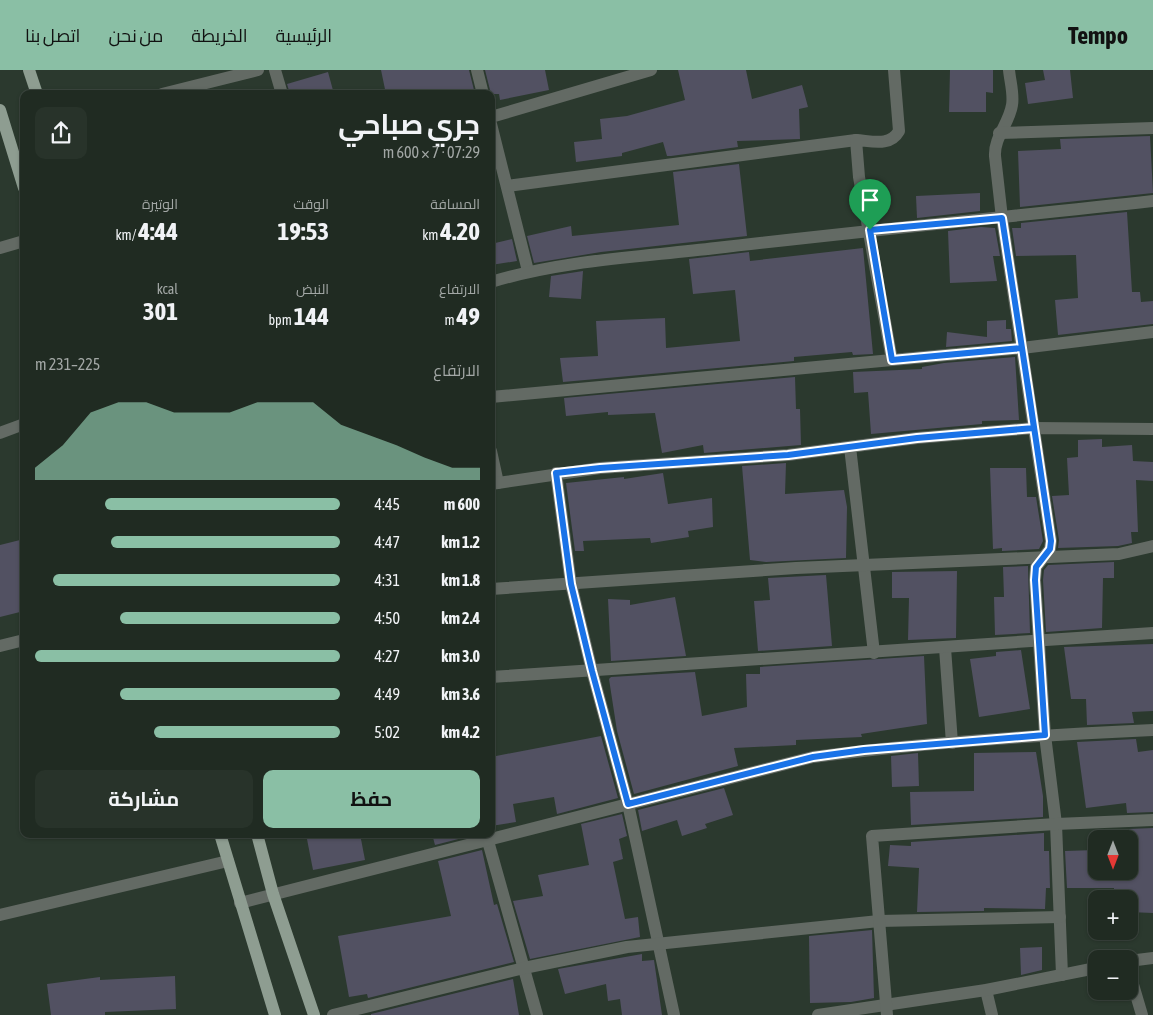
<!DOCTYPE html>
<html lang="ar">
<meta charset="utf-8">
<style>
body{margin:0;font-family:"Asap Condensed",Cairo,sans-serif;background:#28332a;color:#f1f3f6;direction:rtl;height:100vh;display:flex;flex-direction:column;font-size:19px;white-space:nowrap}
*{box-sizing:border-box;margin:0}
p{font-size:16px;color:#a2a7a5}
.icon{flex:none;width:28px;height:28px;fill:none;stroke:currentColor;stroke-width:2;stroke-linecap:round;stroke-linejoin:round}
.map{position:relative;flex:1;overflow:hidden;direction:ltr}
.drawer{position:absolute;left:20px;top:20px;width:475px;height:748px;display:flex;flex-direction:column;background:#202b22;border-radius:10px;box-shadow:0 1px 4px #0004,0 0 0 1px #3d4740;direction:rtl}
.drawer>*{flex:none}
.needle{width:32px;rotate:180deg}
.controls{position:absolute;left:1088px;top:760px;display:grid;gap:10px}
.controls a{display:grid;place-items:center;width:50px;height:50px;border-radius:10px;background:#202b22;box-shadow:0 1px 4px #0004,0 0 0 1px #3d4740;font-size:25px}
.pin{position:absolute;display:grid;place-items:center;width:42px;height:42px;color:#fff;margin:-51px -21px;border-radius:50% 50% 50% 0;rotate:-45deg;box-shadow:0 0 5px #0007}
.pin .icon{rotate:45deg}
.round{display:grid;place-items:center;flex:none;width:52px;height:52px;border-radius:10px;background:#28332a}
.summary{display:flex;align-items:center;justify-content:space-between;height:85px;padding:0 15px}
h1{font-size:28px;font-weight:700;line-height:38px}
.stats{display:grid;grid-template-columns:repeat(3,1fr);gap:8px;height:85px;padding:5px 15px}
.stats div{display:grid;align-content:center}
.stats b{font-size:25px;font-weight:700}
.stats small{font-size:14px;font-weight:400}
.stats p{font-size:14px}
.chart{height:140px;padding:10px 15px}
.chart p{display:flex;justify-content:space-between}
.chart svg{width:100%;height:90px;margin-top:5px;fill:#8abfa5;opacity:.7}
.action{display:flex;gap:10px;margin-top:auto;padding:10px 15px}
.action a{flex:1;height:58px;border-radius:10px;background:#8abfa5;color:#111;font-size:20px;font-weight:700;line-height:58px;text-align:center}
.action a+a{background:#28332a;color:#f1f3f6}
ul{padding:0 15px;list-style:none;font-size:16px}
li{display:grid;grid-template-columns:80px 60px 1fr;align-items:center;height:38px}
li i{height:12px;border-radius:6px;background:#8abfa5}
header{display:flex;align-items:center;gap:30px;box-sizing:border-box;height:70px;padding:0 25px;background:#8abfa5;color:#111}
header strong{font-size:24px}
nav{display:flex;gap:28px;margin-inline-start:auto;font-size:18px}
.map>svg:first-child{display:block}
.building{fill:#525162}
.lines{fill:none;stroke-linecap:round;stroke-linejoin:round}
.minor{stroke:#636a64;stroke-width:12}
.major{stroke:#8e9d91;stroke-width:12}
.route-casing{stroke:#fff;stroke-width:10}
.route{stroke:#1a73e8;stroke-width:6}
</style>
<header>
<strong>Tempo</strong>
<nav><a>الرئيسية</a><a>الخريطة</a><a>من نحن</a><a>اتصل بنا</a></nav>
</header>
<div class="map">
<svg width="1153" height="945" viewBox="0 0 1153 945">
<rect width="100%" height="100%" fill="#2b392e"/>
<g class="building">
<polygon points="381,0 469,0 475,24 386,24"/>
<polygon points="485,0 545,0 549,20 500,30 499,24 491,24"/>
<polygon points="678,0 746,0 752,29 802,15 808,37 799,39 800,69 737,71 738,77 671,86 667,86 663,72 622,83 622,86 576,92 574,72 602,69 600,49 627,46 685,30"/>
<polygon points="950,0 993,0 993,23 986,22 986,42 949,42"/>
<polygon points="1043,0 1070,0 1073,28 1028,34 1025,13 1045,10"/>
<polygon points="328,2 334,24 290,24 287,14"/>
<polygon points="1150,66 1153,123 1020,137 1018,81 1061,79 1060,69"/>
<polygon points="739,94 747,166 601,182 534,193 527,166 571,156 572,166 679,155 673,102"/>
<polygon points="980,123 980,141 917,148 916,126"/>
<polygon points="1127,142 1132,222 1140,222 1141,232 1153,231 1153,254 1058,265 1055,230 1078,228 1076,185 1016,186 1012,158 1021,158 1021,153"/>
<polygon points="981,157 995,158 1000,186 993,186 997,211 950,213 948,161"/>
<polygon points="512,169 517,191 491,195 491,174"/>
<polygon points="863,178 873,284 853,285 852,282 794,287 794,291 563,312 560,288 598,286 596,251 665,248 666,278 740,271 735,220 693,224 689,189 749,182 750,191"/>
<polygon points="583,201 581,229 549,227 551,206"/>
<polygon points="1006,250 1006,259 1011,259 1012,271 946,277 947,262 987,267 987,251"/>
<polygon points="1015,287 1019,350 982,351 982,354 871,364 868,322 854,323 853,302 922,299 922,297 944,293"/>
<polygon points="795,307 796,339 800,339 801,375 704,383 703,375 662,383 655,343 608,345 608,342 566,346 564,328"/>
<polygon points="1102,369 1102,377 1132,375 1133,391 1153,392 1153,411 1136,410 1138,462 1131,462 1132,473 1118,476 1058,478 1059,470 1052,426 1069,425 1067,388 1078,387 1078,370"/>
<polygon points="786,393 785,424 844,420 847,437 846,488 766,492 750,490 742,396"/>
<polygon points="990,398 1026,398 1027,427 1036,427 1043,471 1039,479 1002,481 1002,478 993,479"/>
<polygon points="663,403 668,434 712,428 713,457 688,461 689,467 651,473 650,468 583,471 584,481 575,481 566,413 624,407 624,409"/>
<polygon points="24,469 24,541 0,547 0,475"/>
<polygon points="1114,492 1114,508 1103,508 1102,558 1046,562 1043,510 1044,500 1048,495"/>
<polygon points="1028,496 1030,563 995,565 994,527 1004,527 1003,497"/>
<polygon points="957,501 956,568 908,570 909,528 892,528 892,502"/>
<polygon points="826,505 832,576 758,581 754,531 770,530 768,508"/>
<polygon points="675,527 686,586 611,591 608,529 630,530 630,535"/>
<polygon points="1153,574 1153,641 1132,642 1134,653 1087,655 1086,629 1071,629 1064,577"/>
<polygon points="1021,580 1030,639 979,647 970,589 996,586 996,582"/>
<polygon points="924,586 927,654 861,664 862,667 796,670 796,675 734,678 738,696 634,724 617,661 609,609 611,607 695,602 702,646 747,637 746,604 760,604 760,597"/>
<polygon points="601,666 618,728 557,744 554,727 513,734 516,752 491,756 491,687"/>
<polygon points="1136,669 1138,682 1153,680 1153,742 1127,743 1126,733 1086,738 1077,672"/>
<polygon points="1036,682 1043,726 1043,747 911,755 910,722 974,721 974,683"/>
<polygon points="918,683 919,716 892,717 891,686"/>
<polygon points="724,718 733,745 705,754 707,758 682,766 677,750 642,761 638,740"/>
<polygon points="622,744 627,766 619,769 623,789 613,792 625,849 638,847 640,867 530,889 513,831 543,826 538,805 589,795 581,754"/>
<polygon points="1153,758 1153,843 1129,842 1129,829 1114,829 1114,818 1067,818 1065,781 1096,780 1096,801 1129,801 1129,759"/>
<polygon points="1044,763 1044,781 1049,781 1050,818 1046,818 1045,839 984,838 984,841 917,842 919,798 888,796 890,775 911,776 911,772"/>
<polygon points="306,764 360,764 365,790 313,800"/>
<polygon points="432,764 478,764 435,775"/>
<polygon points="482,780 494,835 497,834 514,892 368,928 367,924 349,927 338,866 451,846 438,791"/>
<polygon points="872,860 874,928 851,932 810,933 809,866"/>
<polygon points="1042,877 1042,900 1021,905 1020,878"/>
<polygon points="642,884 642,891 654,890 662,945 622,945 620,929 608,931 606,914 565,924 558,899"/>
<polygon points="175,906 176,939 105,942 105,945 51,945 47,914 100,907 100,910"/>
<polygon points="513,909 519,945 371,945 371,944"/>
</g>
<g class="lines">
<g class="minor">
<polyline points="275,0 282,24"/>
<polyline points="477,0 483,24"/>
<path d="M1009,0C1010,11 1014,24 1012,35C1009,54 994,67 995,86L1002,148L1051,471L1050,479L1036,497L1035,510L1045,665L1056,754L1062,905"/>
<polyline points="162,24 258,0"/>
<polyline points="491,47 651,0"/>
<polyline points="491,54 528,201"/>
<polyline points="999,63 1153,58"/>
<polyline points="507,116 856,70"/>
<polyline points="0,178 24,171"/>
<path d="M491,212C563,190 641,187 716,178C861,161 1007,147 1153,131"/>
<path d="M892,290L859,107L856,70C872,71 890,77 899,61L894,0"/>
<polyline points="491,327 1022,278 1153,262"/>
<polyline points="0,363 24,354"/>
<polyline points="850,377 874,583"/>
<polyline points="491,381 498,413"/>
<polyline points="556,403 571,514 592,601 628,734 674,945"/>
<polyline points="491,414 600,398 788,385 917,368 1034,358 1153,359"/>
<polyline points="491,519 796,498 1119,484 1153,476"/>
<polyline points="0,576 24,570"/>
<polyline points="945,578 952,673"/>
<polyline points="491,607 1153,563"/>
<polyline points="486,764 537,945"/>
<path d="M240,833L813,687C925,672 1039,665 1153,660"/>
<polyline points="0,845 228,791"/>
<polyline points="1129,891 1153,888"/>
<polyline points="1129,901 1142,945"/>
<polyline points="986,920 992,945"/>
<polyline points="333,945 524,898 627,877 879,851 1060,847"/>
<polyline points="818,945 986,920 1096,898"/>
<polyline points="887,945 872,766 1056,754 1153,750"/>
</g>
<g class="major">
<polyline points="29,0 37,24"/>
<polyline points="0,40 24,118"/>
<polyline points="220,764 275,945"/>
<polyline points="257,764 273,824 314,945"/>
</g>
</g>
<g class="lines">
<defs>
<path id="route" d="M870,160L892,290L1022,278L1034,358L917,368L788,385L600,398L556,403L571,514L592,601L628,734L813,687L864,680L1045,665L1035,510L1036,497L1050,479L1051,471C1035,363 1019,256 1002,148L870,160"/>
</defs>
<use href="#route" class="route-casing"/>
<use href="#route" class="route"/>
</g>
</svg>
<div class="controls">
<a><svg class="needle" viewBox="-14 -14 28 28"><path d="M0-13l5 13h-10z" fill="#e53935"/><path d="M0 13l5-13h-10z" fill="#a2a7a5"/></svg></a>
<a>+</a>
<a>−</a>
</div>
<div class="pin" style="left:870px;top:160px;background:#1e9e55"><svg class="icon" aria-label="arrive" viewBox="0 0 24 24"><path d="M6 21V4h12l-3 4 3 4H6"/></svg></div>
<section class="drawer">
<div class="summary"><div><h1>جري صباحي</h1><p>07:29 · 7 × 600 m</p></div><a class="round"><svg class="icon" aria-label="share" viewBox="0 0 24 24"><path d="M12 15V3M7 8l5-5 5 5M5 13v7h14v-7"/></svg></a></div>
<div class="stats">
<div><p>المسافة</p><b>4.20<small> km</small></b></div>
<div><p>الوقت</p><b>19:53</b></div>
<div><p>الوتيرة</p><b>4:44<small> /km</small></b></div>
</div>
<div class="stats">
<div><p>الارتفاع</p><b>49<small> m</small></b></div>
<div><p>النبض</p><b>144<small> bpm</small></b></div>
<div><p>kcal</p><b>301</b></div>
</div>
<div class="chart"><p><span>الارتفاع</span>225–231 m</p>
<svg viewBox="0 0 160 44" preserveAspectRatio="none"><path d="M0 44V38L10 27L20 11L30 6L40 6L50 11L60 11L70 11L80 6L90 6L100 6L110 17L120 22L130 27L140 33L150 38L160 38V44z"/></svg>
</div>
<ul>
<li><b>600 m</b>4:45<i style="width:77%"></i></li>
<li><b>1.2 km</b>4:47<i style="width:75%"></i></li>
<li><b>1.8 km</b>4:31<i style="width:94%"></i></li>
<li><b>2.4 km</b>4:50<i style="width:72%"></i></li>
<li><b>3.0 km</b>4:27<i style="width:100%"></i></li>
<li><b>3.6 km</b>4:49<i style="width:72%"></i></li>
<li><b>4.2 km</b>5:02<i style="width:61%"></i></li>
</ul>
<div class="action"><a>حفظ</a><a>مشاركة</a></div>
</section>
</div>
